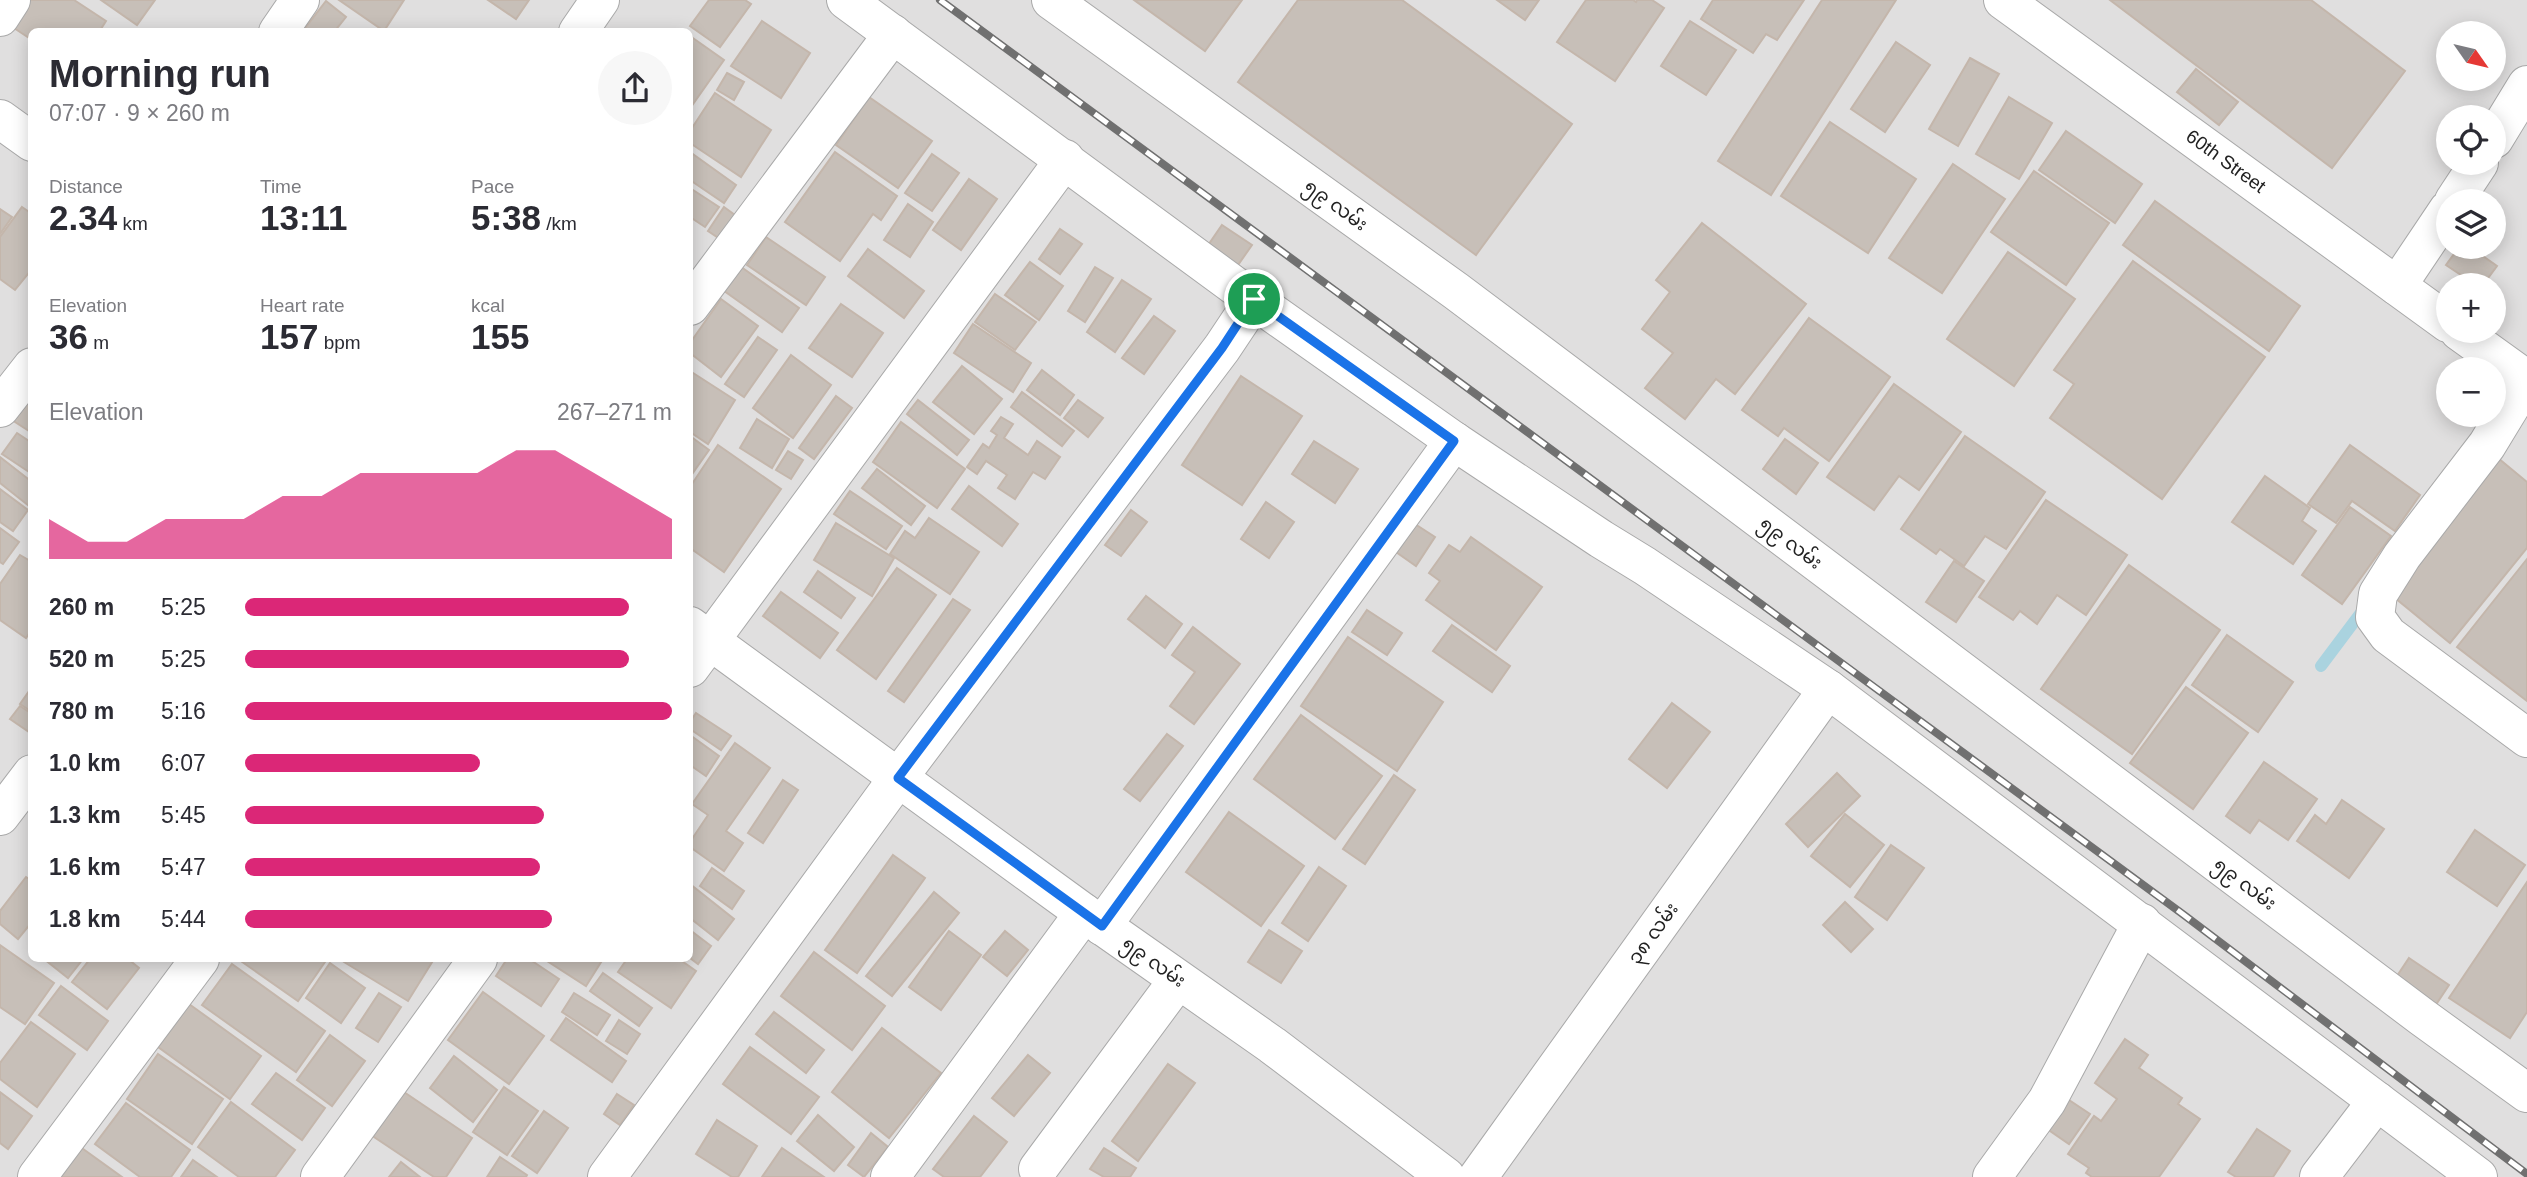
<!DOCTYPE html>
<meta charset="utf-8">
<style>
body{margin:0;font-family:Arial,"Noto Sans Myanmar",sans-serif;background:#f7f7f7;color:#2b2b33;height:100vh;display:flex;flex-direction:column;font-size:26px;white-space:nowrap}
*{box-sizing:border-box;margin:0}
p{font-size:23px;color:#7c7c81}
.icon{flex:none;width:38px;height:38px;fill:none;stroke:currentColor;stroke-width:2;stroke-linecap:round;stroke-linejoin:round}
.map{position:relative;flex:1;overflow:hidden}
.side{position:absolute;left:28px;top:28px;width:665px;height:934px;display:flex;flex-direction:column;background:#fff;border-radius:10px;box-shadow:0 4px 18px #0003}
.side>*{flex:none}
.needle{width:46px;rotate:124deg}
.fabs{position:absolute;left:2436px;top:21px;display:grid;gap:14px}
.fabs a{display:grid;place-items:center;width:70px;height:70px;border-radius:50%;background:#fff;box-shadow:0 4px 18px #0003;font-size:35px}
.pin{position:absolute;display:grid;place-items:center;width:60px;height:60px;color:#fff;margin:-30px;border:4px solid #fff;border-radius:50%;box-shadow:0 2px 7px #0007}
.round{display:grid;place-items:center;flex:none;width:74px;height:74px;border-radius:37px;background:#f7f7f7}
.overview{display:flex;align-items:center;justify-content:space-between;height:119px;padding:0 21px}
h1{font-size:38px;font-weight:800;line-height:52px}
.stats{display:grid;grid-template-columns:repeat(3,1fr);gap:10px;height:119px;padding:7px 21px}
.stats div{display:grid;align-content:center}
.stats b{font-size:35px;font-weight:800}
.stats small{font-size:19px;font-weight:400}
.stats p{font-size:19px}
.chart{height:196px;padding:14px 21px}
.chart p{display:flex;justify-content:space-between}
.chart svg{width:100%;height:126px;margin-top:7px;fill:#db2777;opacity:.7}
ul{padding:0 21px;list-style:none;font-size:23px}
li{display:grid;grid-template-columns:112px 84px 1fr;align-items:center;height:52px}
li i{height:18px;border-radius:9px;background:#db2777}
.map>svg:first-child{display:block}
.residential{fill:#e0dfdf;fill-rule:evenodd}
.lines{fill:none;stroke-linecap:round;stroke-linejoin:round}
.stream{stroke:#aad3df;stroke-width:12}
.building{fill:#c7bfb8;stroke:#c4b6ab;stroke-width:2}
.minor-casing{stroke:#a9a9a9;stroke-width:40}
.minor{stroke:#fff;stroke-width:38}
.rail-casing{stroke:#707070;stroke-width:8}
.rail{stroke:#fff;stroke-width:5;stroke-dasharray:16;stroke-linecap:butt}
.route-casing{stroke:#fff;stroke-width:14}
.route{stroke:#1a73e8;stroke-width:9}
.labels{text-anchor:middle;dominant-baseline:central;stroke-width:6;stroke-linejoin:round;paint-order:stroke}
.street-label{font-size:19px;fill:#222;stroke:#fff}
</style>
<div class="map">
<svg width="2527" height="1177" viewBox="0 0 2527 1177">
<rect width="100%" height="100%" fill="#f2efe9"/>
<path class="residential" d="M0,0H2527V1177H0ZM32,32H690V959H32ZM2448,33H2494V79H2448ZM2448,117H2494V163H2448ZM2448,201H2494V247H2448ZM2448,285H2494V331H2448ZM2448,369H2494V415H2448Z"/>
<g class="lines">
<polyline class="stream" points="2321,666 2366,606"/>
</g>
<g class="building">
<polygon points="30,0 74,0 106,21 99,32 32,32 32,40 11,26"/>
<polygon points="101,0 155,0 137,25"/>
<polygon points="339,0 404,0 384,31"/>
<polygon points="488,0 529,0 516,19"/>
<polygon points="709,0 745,0 751,4 720,47 690,26"/>
<polygon points="1134,0 1242,0 1205,51"/>
<polygon points="1298,0 1402,0 1572,124 1476,255 1238,82"/>
<polygon points="1497,0 1539,0 1525,20"/>
<polygon points="1586,0 1633,0 1636,2 1637,0 1652,0 1664,8 1615,81 1557,42"/>
<polygon points="1713,0 1804,0 1777,40 1766,34 1753,53 1701,19"/>
<polygon points="1822,0 1896,0 1771,195 1718,161"/>
<polygon points="2110,0 2311,0 2405,71 2332,168"/>
<polygon points="326,1 346,17 334,32 302,32"/>
<polygon points="762,21 810,53 781,98 731,66"/>
<polygon points="1690,21 1736,50 1706,95 1661,66"/>
<polygon points="690,36 724,60 691,107 690,106"/>
<polygon points="1896,42 1930,65 1885,132 1851,109"/>
<polygon points="1970,58 1999,74 1958,146 1929,129"/>
<polygon points="2196,69 2238,102 2219,125 2177,92"/>
<polygon points="727,73 744,82 734,100 717,90"/>
<polygon points="715,93 771,130 741,177 690,143 690,131"/>
<polygon points="869,97 932,141 898,188 836,145"/>
<polygon points="2009,97 2052,123 2019,179 1976,154"/>
<polygon points="1830,122 1916,179 1868,253 1781,196"/>
<polygon points="2066,131 2142,184 2115,223 2039,170"/>
<polygon points="690,152 736,185 724,203 690,180"/>
<polygon points="835,152 897,196 881,220 873,214 840,261 785,222"/>
<polygon points="932,154 959,173 932,211 905,193"/>
<polygon points="1953,164 2005,199 1942,293 1889,258"/>
<polygon points="2034,171 2109,223 2066,285 1991,232"/>
<polygon points="969,179 997,199 961,250 933,230"/>
<polygon points="690,188 719,207 705,227 690,217"/>
<polygon points="2155,201 2300,306 2269,351 2123,245"/>
<polygon points="908,204 933,222 910,257 884,240"/>
<polygon points="22,207 32,214 32,269 15,290 0,279 0,237"/>
<polygon points="724,207 739,218 723,241 708,231"/>
<polygon points="0,209 12,217 0,234"/>
<polygon points="1702,223 1806,304 1735,394 1716,379 1685,419 1645,388 1673,353 1642,329 1670,292 1656,280"/>
<polygon points="1222,225 1252,245 1231,275 1202,254"/>
<polygon points="1060,229 1082,244 1060,274 1039,259"/>
<polygon points="766,237 825,277 806,305 747,265"/>
<polygon points="2459,247 2470,247 2497,266 2483,285 2476,285 2446,265"/>
<polygon points="868,249 924,291 904,318 848,276"/>
<polygon points="2008,252 2075,299 2014,386 1947,339"/>
<polygon points="2133,261 2265,357 2162,499 2050,418 2074,384 2054,370"/>
<polygon points="1030,262 1063,286 1039,320 1005,295"/>
<polygon points="737,264 799,308 782,332 720,288"/>
<polygon points="1095,267 1113,278 1085,322 1068,311"/>
<polygon points="1122,280 1151,299 1115,352 1087,332"/>
<polygon points="995,294 1036,322 1015,350 975,322"/>
<polygon points="721,299 758,326 721,377 690,353 690,343"/>
<polygon points="841,304 883,333 852,377 809,348"/>
<polygon points="1154,316 1175,331 1144,374 1122,358"/>
<polygon points="1809,318 1890,377 1829,461 1784,428 1778,436 1742,410"/>
<polygon points="973,324 1031,363 1013,392 954,353"/>
<polygon points="758,337 777,350 744,397 725,384"/>
<polygon points="791,355 831,385 793,438 753,408"/>
<polygon points="962,366 1002,399 974,434 933,402"/>
<polygon points="1042,370 1074,395 1060,415 1027,390"/>
<polygon points="690,371 735,400 708,444 690,432"/>
<polygon points="1241,376 1302,416 1242,505 1182,465"/>
<polygon points="1894,384 1961,432 1919,490 1899,476 1874,510 1827,477"/>
<polygon points="32,390 32,428 29,431 12,420"/>
<polygon points="1022,392 1074,431 1062,446 1011,407"/>
<polygon points="836,396 852,408 814,459 799,448"/>
<polygon points="918,400 969,440 957,455 907,414"/>
<polygon points="1078,400 1103,418 1088,437 1064,418"/>
<polygon points="1001,417 1013,424 1004,438 1028,455 1037,441 1060,457 1045,479 1033,472 1015,499 998,488 1007,475 986,461 977,474 967,467 983,444 989,448 997,435 991,431"/>
<polygon points="757,419 789,439 772,468 740,448"/>
<polygon points="901,422 965,469 937,508 873,462"/>
<polygon points="17,433 32,443 32,474 2,454"/>
<polygon points="690,436 709,450 690,477"/>
<polygon points="1965,436 2045,492 2006,549 1985,536 1964,566 1940,549 1936,554 1901,529"/>
<polygon points="1785,439 1818,463 1796,494 1763,469"/>
<polygon points="1314,441 1358,469 1335,503 1292,474"/>
<polygon points="718,445 781,489 724,572 690,548 690,487"/>
<polygon points="2350,445 2420,495 2395,531 2352,501 2336,523 2308,504"/>
<polygon points="788,451 803,460 791,479 776,470"/>
<polygon points="0,457 32,482 32,503 29,506 0,483"/>
<polygon points="2498,458 2527,482 2527,548 2450,643 2389,593"/>
<polygon points="877,469 925,506 911,525 862,488"/>
<polygon points="2265,476 2310,508 2302,521 2316,531 2293,564 2232,522"/>
<polygon points="969,486 1018,524 1002,546 952,509"/>
<polygon points="0,489 28,510 13,531 0,522"/>
<polygon points="850,491 902,526 886,549 834,514"/>
<polygon points="2046,500 2127,555 2086,615 2057,595 2037,624 2020,611 2013,620 1979,597"/>
<polygon points="1266,502 1294,522 1269,558 1241,539"/>
<polygon points="2350,507 2391,536 2342,604 2302,575"/>
<polygon points="1131,510 1147,522 1121,556 1105,545"/>
<polygon points="929,518 979,552 950,594 890,554 905,531 915,538"/>
<polygon points="836,523 894,558 872,596 814,560"/>
<polygon points="1415,524 1435,537 1416,566 1396,552"/>
<polygon points="0,528 19,542 3,564 0,562"/>
<polygon points="1471,537 1542,587 1496,650 1426,600 1440,581 1429,573 1449,545 1460,552"/>
<polygon points="20,555 32,562 32,629 26,638 0,620 0,584"/>
<polygon points="2527,559 2527,701 2457,647"/>
<polygon points="1954,561 1984,581 1956,622 1926,602"/>
<polygon points="2129,565 2220,630 2132,754 2041,689"/>
<polygon points="897,568 936,595 876,679 837,650"/>
<polygon points="818,571 855,598 841,618 804,592"/>
<polygon points="781,592 838,633 820,658 763,616"/>
<polygon points="1146,596 1182,624 1165,648 1128,619"/>
<polygon points="953,599 970,610 904,702 888,691"/>
<polygon points="1367,610 1402,633 1387,655 1352,632"/>
<polygon points="1452,625 1510,666 1492,692 1433,651"/>
<polygon points="1193,627 1240,664 1194,724 1170,706 1195,672 1172,655"/>
<polygon points="2227,635 2293,682 2258,732 2192,685"/>
<polygon points="1348,637 1443,702 1397,771 1301,706"/>
<polygon points="32,687 32,712 20,704"/>
<polygon points="2186,687 2248,733 2193,809 2130,763"/>
<polygon points="1672,703 1710,732 1667,788 1629,759"/>
<polygon points="20,706 32,714 32,734 10,719"/>
<polygon points="696,713 731,736 721,750 690,729 690,722"/>
<polygon points="1301,715 1382,776 1335,839 1254,779"/>
<polygon points="1167,734 1183,746 1140,801 1124,789"/>
<polygon points="690,735 719,756 706,776 690,765"/>
<polygon points="735,743 770,768 726,831 743,843 724,871 690,847 690,842 708,815 692,804"/>
<polygon points="2264,762 2317,799 2288,840 2259,820 2250,833 2226,816"/>
<polygon points="1837,773 1860,796 1808,847 1786,824"/>
<polygon points="1394,775 1415,790 1365,864 1343,849"/>
<polygon points="783,780 798,790 763,843 748,833"/>
<polygon points="2342,800 2384,829 2349,878 2297,841 2315,815 2326,824"/>
<polygon points="1229,812 1304,866 1261,926 1186,872"/>
<polygon points="1845,814 1884,845 1850,887 1811,856"/>
<polygon points="2475,830 2525,865 2497,906 2447,872"/>
<polygon points="1891,845 1924,868 1887,920 1855,897"/>
<polygon points="893,855 925,878 857,973 825,950"/>
<polygon points="1319,867 1346,886 1308,941 1282,923"/>
<polygon points="712,868 744,891 732,909 700,886"/>
<polygon points="26,877 32,881 32,922 18,939 0,924 0,911"/>
<polygon points="2527,882 2527,1012 2510,1038 2449,998"/>
<polygon points="690,884 734,919 718,940 690,918"/>
<polygon points="934,892 959,913 892,996 866,976"/>
<polygon points="1845,902 1873,929 1851,952 1823,925"/>
<polygon points="690,930 711,946 698,964 690,958"/>
<polygon points="1269,930 1302,951 1281,983 1248,962"/>
<polygon points="949,931 981,955 941,1010 909,987"/>
<polygon points="1005,931 1028,950 1007,976 983,957"/>
<polygon points="0,945 54,983 25,1024 0,1007"/>
<polygon points="814,952 885,1006 852,1050 781,996"/>
<polygon points="2409,958 2449,985 2433,1009 2393,982"/>
<polygon points="44,959 83,959 68,978"/>
<polygon points="90,959 128,959 139,968 107,1009 72,982"/>
<polygon points="238,959 327,959 298,1001"/>
<polygon points="346,959 434,959 408,1001 344,962"/>
<polygon points="507,959 529,959 559,979 541,1006 496,976"/>
<polygon points="544,959 603,959 586,986"/>
<polygon points="627,959 679,959 696,971 671,1008 618,972"/>
<polygon points="330,963 365,988 341,1023 306,998"/>
<polygon points="232,964 325,1031 296,1072 202,1005"/>
<polygon points="603,973 652,1008 639,1026 590,991"/>
<polygon points="61,986 108,1021 87,1050 39,1015"/>
<polygon points="483,992 544,1036 509,1084 448,1040"/>
<polygon points="379,993 401,1007 378,1042 356,1028"/>
<polygon points="574,993 610,1015 597,1035 562,1012"/>
<polygon points="189,1004 261,1056 230,1099 158,1047"/>
<polygon points="774,1012 824,1050 806,1073 756,1034"/>
<polygon points="566,1018 626,1061 612,1082 551,1040"/>
<polygon points="619,1020 640,1034 627,1054 606,1041"/>
<polygon points="31,1022 75,1054 37,1107 0,1079 0,1063"/>
<polygon points="882,1028 941,1073 889,1138 832,1092"/>
<polygon points="330,1035 365,1061 332,1106 297,1080"/>
<polygon points="2125,1039 2148,1055 2139,1068 2182,1098 2178,1104 2200,1119 2159,1177 2092,1177 2086,1173 2089,1168 2068,1154 2094,1116 2101,1121 2117,1099 2095,1083"/>
<polygon points="750,1047 819,1097 791,1134 723,1084"/>
<polygon points="158,1054 223,1099 192,1144 127,1099"/>
<polygon points="1028,1055 1050,1073 1014,1116 992,1098"/>
<polygon points="454,1056 497,1090 473,1122 430,1088"/>
<polygon points="1168,1064 1195,1083 1138,1161 1112,1141"/>
<polygon points="276,1073 325,1108 302,1140 252,1104"/>
<polygon points="504,1087 538,1111 507,1155 473,1132"/>
<polygon points="398,1088 472,1138 446,1177 434,1177 368,1133"/>
<polygon points="0,1092 32,1116 8,1149 0,1143"/>
<polygon points="2057,1092 2090,1114 2069,1144 2037,1122"/>
<polygon points="617,1094 634,1105 620,1125 604,1114"/>
<polygon points="231,1102 295,1150 275,1177 239,1177 198,1147"/>
<polygon points="126,1103 190,1150 171,1177 140,1177 95,1144"/>
<polygon points="544,1111 568,1128 537,1173 512,1156"/>
<polygon points="818,1115 854,1147 834,1171 797,1141"/>
<polygon points="974,1116 1007,1142 980,1177 944,1177 933,1169"/>
<polygon points="717,1120 757,1146 738,1177 732,1177 696,1154"/>
<polygon points="2257,1129 2290,1151 2273,1177 2236,1177 2228,1172"/>
<polygon points="871,1133 888,1147 864,1177 848,1165"/>
<polygon points="79,1146 122,1177 56,1177"/>
<polygon points="782,1148 824,1177 762,1177"/>
<polygon points="1104,1148 1136,1168 1130,1177 1104,1177 1090,1169"/>
<polygon points="500,1157 527,1175 526,1177 487,1177"/>
<polygon points="193,1160 217,1177 181,1177"/>
<polygon points="401,1162 420,1177 389,1177"/>
</g>
<g class="lines">
<defs>
<g id="minor">
<polyline points="846,0 1254,300 1454,441 1601,539 1645,566 1828,689 2478,1177"/>
<polyline points="1051,0 1456,291 2422,1017 2527,1093"/>
<polyline points="2003,0 2448,323"/>
<polyline points="0,17 11,0"/>
<polyline points="278,32 300,0"/>
<polyline points="578,32 600,0"/>
<polyline points="0,119 32,142"/>
<polyline points="2494,139 2527,85"/>
<polyline points="2454,201 2479,163"/>
<polyline points="2397,286 2448,210"/>
<polyline points="690,306 893,34"/>
<polyline points="2459,331 2527,380"/>
<polyline points="2527,379 2487,445 2402,556 2378,594 2375,617 2388,635 2527,738"/>
<polyline points="0,408 32,367"/>
<polyline points="690,626 1084,913 1272,1045 1446,1177"/>
<polyline points="690,668 1065,159"/>
<polyline points="0,816 32,774"/>
<polyline points="1102,926 1454,441"/>
<polyline points="1038,1169 1178,980"/>
<polyline points="37,1177 200,959"/>
<polyline points="320,1177 478,959"/>
<polyline points="607,1177 898,778 1222,348 1254,300"/>
<polyline points="890,1177 1084,913"/>
<polyline points="1478,1177 1828,689"/>
<polyline points="1992,1177 2047,1101 2142,923"/>
<polyline points="2319,1177 2377,1101"/>
</g>
</defs>
<use href="#minor" class="minor-casing"/>
<use href="#minor" class="minor"/>
<defs>
<polyline id="rail" points="940,0 2184,915 2527,1174"/>
</defs>
<use href="#rail" class="rail-casing"/>
<use href="#rail" class="rail"/>
</g>
<g class="lines">
<defs>
<polygon id="route" points="1254,299 1454,441 1102,926 898,778 1222,348"/>
</defs>
<use href="#route" class="route-casing"/>
<use href="#route" class="route"/>
</g>
<g class="labels">
<g class="street-label">
<text transform="translate(2226 161) rotate(36)">60th Street</text>
<text transform="translate(1336 205) rotate(36)">၅၉ လမ်း</text>
<text transform="translate(1791 543) rotate(37)">၅၉ လမ်း</text>
<text transform="translate(2245 884) rotate(37)">၅၉ လမ်း</text>
<text transform="translate(1653 933) rotate(-54)">၃၈ လမ်း</text>
<text transform="translate(1154 962) rotate(35)">၅၉ လမ်း</text>
</g>
</g>
</svg>
<div class="fabs">
<a><svg class="needle" viewBox="-14 -14 28 28"><path d="M0-13l5 13h-10z" fill="#e53935"/><path d="M0 13l5-13h-10z" fill="#7c7c81"/></svg></a>
<a><svg class="icon" aria-label="locate" viewBox="0 0 24 24"><circle cx="12" cy="12" r="6"/><path d="M12 2v4M12 18v4M2 12h4M18 12h4"/></svg></a>
<a><svg class="icon" aria-label="layers" viewBox="0 0 24 24"><path d="M12 4l9 5-9 5-9-5zM3 14l9 5 9-5"/></svg></a>
<a>+</a>
<a>−</a>
</div>
<div class="pin" style="left:1254px;top:299px;background:#1e9e55"><svg class="icon" aria-label="arrive" viewBox="0 0 24 24"><path d="M6 21V4h12l-3 4 3 4H6"/></svg></div>
<section class="side">
<div class="overview"><div><h1>Morning run</h1><p>07:07 · 9 × 260 m</p></div><a class="round"><svg class="icon" aria-label="share" viewBox="0 0 24 24"><path d="M12 15V3M7 8l5-5 5 5M5 13v7h14v-7"/></svg></a></div>
<div class="stats">
<div><p>Distance</p><b>2.34<small> km</small></b></div>
<div><p>Time</p><b>13:11</b></div>
<div><p>Pace</p><b>5:38<small> /km</small></b></div>
</div>
<div class="stats">
<div><p>Elevation</p><b>36<small> m</small></b></div>
<div><p>Heart rate</p><b>157<small> bpm</small></b></div>
<div><p>kcal</p><b>155</b></div>
</div>
<div class="chart"><p><span>Elevation</span>267–271 m</p>
<svg viewBox="0 0 160 44" preserveAspectRatio="none"><path d="M0 44V30L10 38L20 38L30 30L40 30L50 30L60 22L70 22L80 14L90 14L100 14L110 14L120 6L130 6L140 14L150 22L160 30V44z"/></svg>
</div>
<ul>
<li><b>260 m</b>5:25<i style="width:90%"></i></li>
<li><b>520 m</b>5:25<i style="width:90%"></i></li>
<li><b>780 m</b>5:16<i style="width:100%"></i></li>
<li><b>1.0 km</b>6:07<i style="width:55%"></i></li>
<li><b>1.3 km</b>5:45<i style="width:70%"></i></li>
<li><b>1.6 km</b>5:47<i style="width:69%"></i></li>
<li><b>1.8 km</b>5:44<i style="width:72%"></i></li>
</ul>
</section>
</div>
